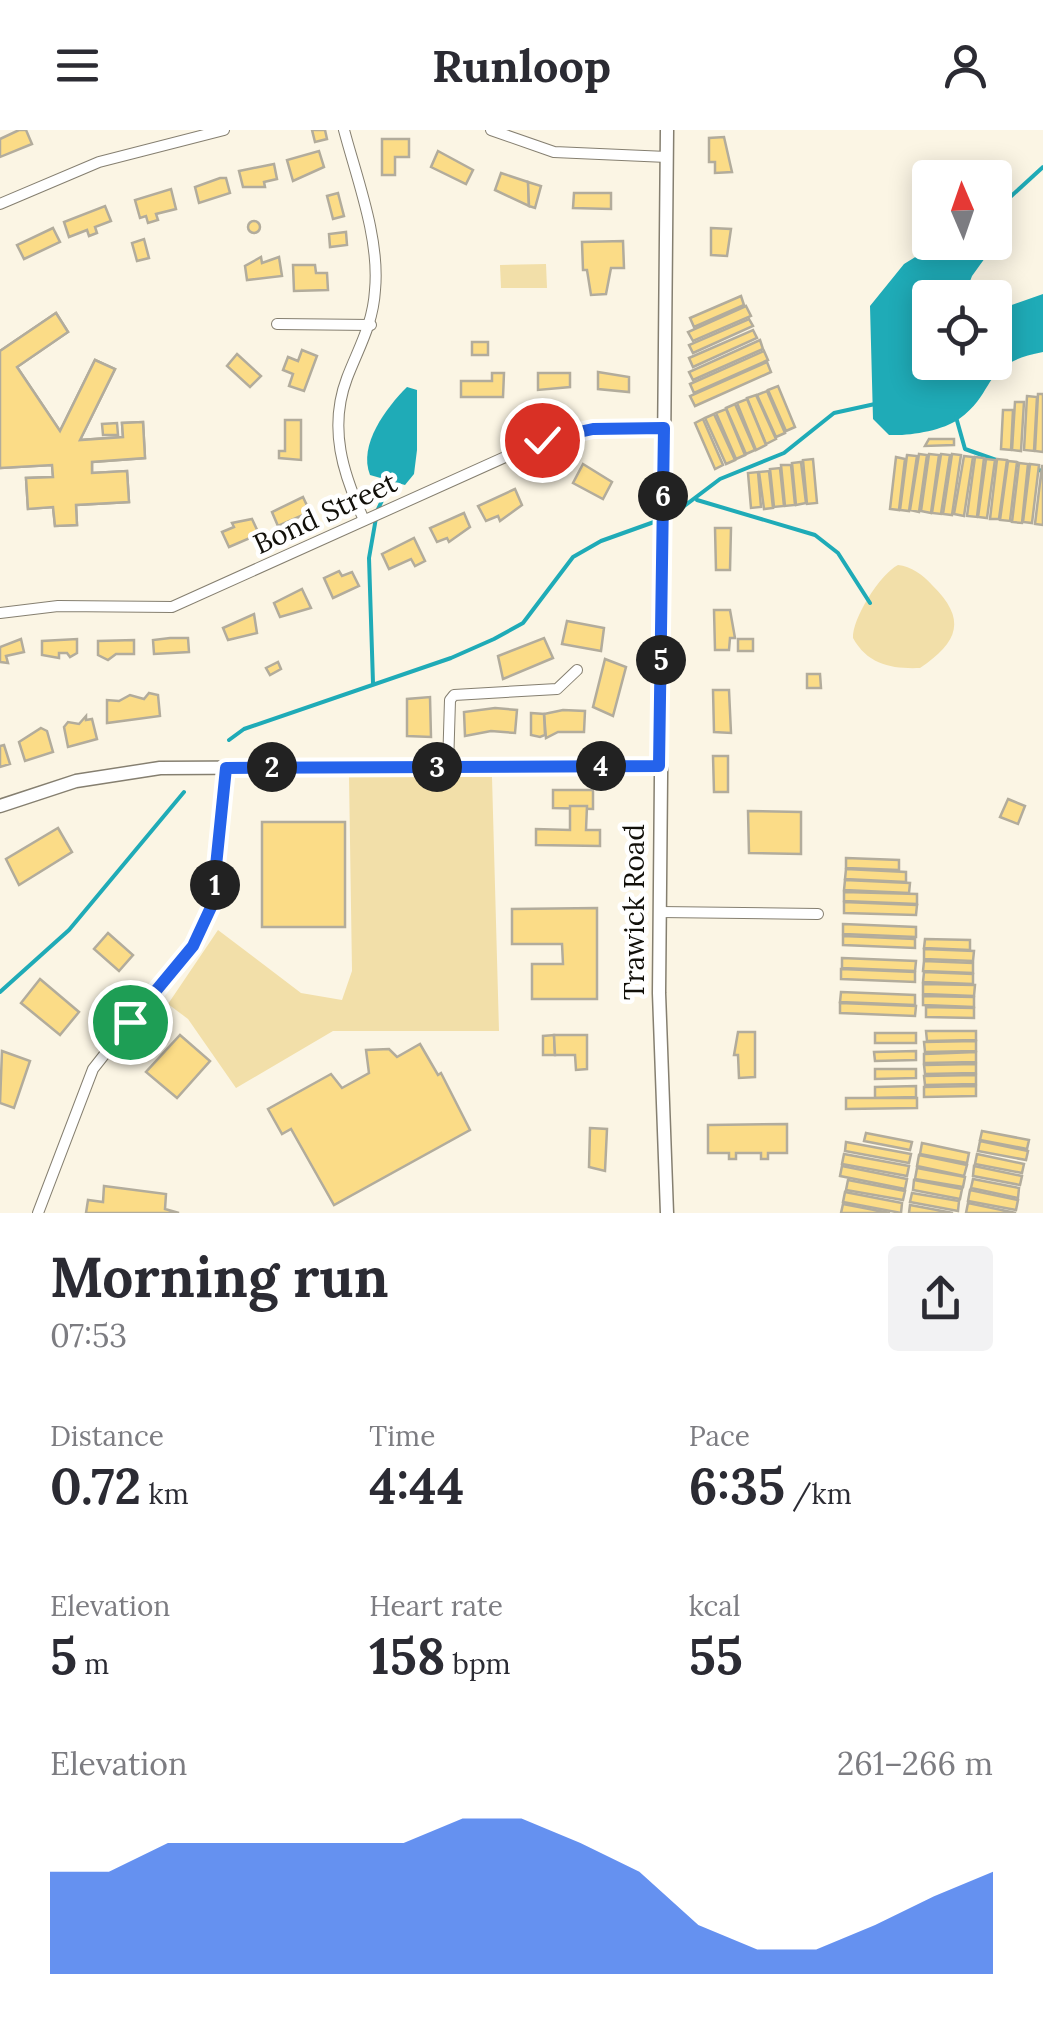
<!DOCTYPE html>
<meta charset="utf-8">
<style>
body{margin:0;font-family:Lora,serif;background:#f2f2f3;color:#2b2b33;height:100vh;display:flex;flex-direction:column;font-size:38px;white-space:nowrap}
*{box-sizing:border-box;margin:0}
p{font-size:32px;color:#7c7c81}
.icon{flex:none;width:55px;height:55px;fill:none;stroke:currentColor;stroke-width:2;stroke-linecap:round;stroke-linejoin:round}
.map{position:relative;height:1083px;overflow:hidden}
.side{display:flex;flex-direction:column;background:#fff;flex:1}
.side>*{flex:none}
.needle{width:65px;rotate:358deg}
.buttons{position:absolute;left:912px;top:30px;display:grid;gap:20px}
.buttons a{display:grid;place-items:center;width:100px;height:100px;border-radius:10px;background:#fff;box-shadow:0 5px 25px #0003;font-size:50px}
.pin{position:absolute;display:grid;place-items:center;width:85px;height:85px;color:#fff;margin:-42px;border:5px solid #fff;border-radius:50%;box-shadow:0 2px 10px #0007}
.km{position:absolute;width:50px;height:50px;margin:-25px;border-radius:50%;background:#222;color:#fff;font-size:28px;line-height:50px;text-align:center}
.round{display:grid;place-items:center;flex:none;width:105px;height:105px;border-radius:10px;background:#f2f2f3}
.summary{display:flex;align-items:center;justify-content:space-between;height:170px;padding:0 50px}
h1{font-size:55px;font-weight:700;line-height:75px}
.stats{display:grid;grid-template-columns:repeat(3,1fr);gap:15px;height:170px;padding:10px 50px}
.stats div{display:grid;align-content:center}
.stats b{font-size:50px;font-weight:700}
.stats small{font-size:28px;font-weight:400}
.stats p{font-size:28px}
.chart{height:280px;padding:20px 50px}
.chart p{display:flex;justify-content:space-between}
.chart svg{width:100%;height:180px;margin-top:10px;fill:#2563eb;opacity:.7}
header{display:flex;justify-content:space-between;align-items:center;height:130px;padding:0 50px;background:#fff;font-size:45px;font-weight:700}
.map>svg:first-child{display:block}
.green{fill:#f2dfa9}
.water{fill:#1fabb7}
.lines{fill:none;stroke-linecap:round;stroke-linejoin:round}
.stream{stroke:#1fabb7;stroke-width:4}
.building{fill:#fbdc87;stroke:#b2ac9c;stroke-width:2.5}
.minor-casing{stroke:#857f70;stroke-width:12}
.tertiary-casing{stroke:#857f70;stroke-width:15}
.minor{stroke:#fff;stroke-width:10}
.tertiary{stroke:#fff;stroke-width:12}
.route-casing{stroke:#fff;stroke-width:20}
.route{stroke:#2563eb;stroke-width:12}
.labels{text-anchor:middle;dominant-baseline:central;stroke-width:9;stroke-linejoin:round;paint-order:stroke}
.street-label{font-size:28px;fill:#12100a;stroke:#fff}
</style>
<header><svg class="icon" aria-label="menu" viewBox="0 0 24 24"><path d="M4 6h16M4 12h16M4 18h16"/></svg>Runloop<svg class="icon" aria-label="person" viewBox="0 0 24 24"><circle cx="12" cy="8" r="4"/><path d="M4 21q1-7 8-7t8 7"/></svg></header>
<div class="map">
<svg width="1043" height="1083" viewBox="0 0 1043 1083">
<rect width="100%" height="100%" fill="#fbf5e4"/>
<g class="green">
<polygon points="546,134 547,158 501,158 500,135"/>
<path d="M898,435C911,436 923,445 932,455C967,489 959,512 920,538C892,539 868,535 853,508C852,489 880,444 898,435Z"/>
<polygon points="349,646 492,647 499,901 333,901 236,958 188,889 168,874 218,800 301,863 342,870 352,841"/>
</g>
<g class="water">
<path d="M995,93L1003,103L972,146L964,167L930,168V232H995V181L1043,164V222C979,234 998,261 959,289C942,301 909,306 889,305L873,289L870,176L904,134L938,113L995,112Z"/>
<path d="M407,257L417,260V320L414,344L405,355L370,345C358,315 386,278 407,257Z"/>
</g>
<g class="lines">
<g class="stream">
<polyline points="995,92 1008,69 1043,37"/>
<polyline points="956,287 965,319 999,331"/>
<polyline points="1013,334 1043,341"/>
<polyline points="697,370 815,405 838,423 870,473"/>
<polyline points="378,379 390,354"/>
<polyline points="671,386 720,349 784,323 834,283 875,274"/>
<polyline points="373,553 369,428 376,388"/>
<polyline points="229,610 244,599 451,528 494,509 523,493 573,427 601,411 654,392"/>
<polyline points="0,862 69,800 184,662"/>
</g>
</g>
<g class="building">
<polygon points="19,0 26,0 32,14 0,27 0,9"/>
<polygon points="312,0 325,0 327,9 315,12"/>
<polygon points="724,7 732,42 715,43 715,32 709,32 709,8"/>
<polygon points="382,9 409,9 409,27 395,27 395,45 382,45"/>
<polygon points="319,21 324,37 293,51 287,30"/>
<polygon points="438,21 473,40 466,54 431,37"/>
<polygon points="274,34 277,49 264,52 265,57 243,57 239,41"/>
<polygon points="501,43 528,52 529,76 495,60"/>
<polygon points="220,48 226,48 230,63 199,73 195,57"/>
<polygon points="528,52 541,56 535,78 529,76"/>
<polygon points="171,59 176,79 156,84 158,90 148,93 146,86 140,88 135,70"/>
<polygon points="338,63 344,86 333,89 327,66"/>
<polygon points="574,63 611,63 611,79 573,78"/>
<polygon points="105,76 111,91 95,97 97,103 89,106 87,100 69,107 64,92"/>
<circle cx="254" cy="97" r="6"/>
<polygon points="53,98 60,112 24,129 17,115"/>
<polygon points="711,98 731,99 727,126 711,125"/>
<polygon points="346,102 347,115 330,117 329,104"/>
<polygon points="144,109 149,128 137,131 132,113"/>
<polygon points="623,111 624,138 611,138 606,164 591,165 587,140 583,140 582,112"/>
<polygon points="261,127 262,133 279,127 282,146 247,150 245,136"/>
<polygon points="293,135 315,135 316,143 327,143 328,160 294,161"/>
<polygon points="741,166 744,175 694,197 690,188"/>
<polygon points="746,176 751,186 693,211 688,202"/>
<polygon points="56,183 68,202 17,237 60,301 95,230 115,239 80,310 123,307 122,293 143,292 145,328 92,332 92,343 127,341 129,372 76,375 77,395 55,396 53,377 28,379 26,348 53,347 52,335 0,338 0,287 5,295 6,316 42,313 0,250 0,221"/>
<polygon points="56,183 68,202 17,237 60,301 95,230 115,239 80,310 123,307 122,293 143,292 145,328 92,332 92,343 127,341 129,372 76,375 77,395 55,396 53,377 28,379 26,348 53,347 52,335 0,338 0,221"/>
<polygon points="749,189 753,196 693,223 689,215"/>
<polygon points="753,200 757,208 693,237 689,228"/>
<polygon points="760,210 763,219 693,250 689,242"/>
<rect x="472" y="212" width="16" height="13"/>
<polygon points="302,220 317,226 304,261 289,256 293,244 283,240 288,227 298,231"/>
<polygon points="764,221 768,230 694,263 690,254"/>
<polygon points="237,224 261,246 250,257 227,236"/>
<polygon points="767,232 771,242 695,276 690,266"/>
<polygon points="598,242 629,247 629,262 598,259"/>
<polygon points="492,243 504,243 503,267 461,267 461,251 492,251"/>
<polygon points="538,243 570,243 570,257 538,260"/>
<polygon points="778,256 795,297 786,301 768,260"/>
<polygon points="767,261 785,303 776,307 757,265"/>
<polygon points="1038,264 1043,264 1043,322 1035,321"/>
<polygon points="756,265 776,309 766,314 747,268"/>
<polygon points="1027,266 1037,267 1034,321 1024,320"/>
<polygon points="747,269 766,315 756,320 737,273"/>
<polygon points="1015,272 1024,272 1021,321 1012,320"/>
<polygon points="735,274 755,320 746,324 726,278"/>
<polygon points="726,279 745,325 736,329 716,283"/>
<polygon points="1003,280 1013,280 1011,320 1001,319"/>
<polygon points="714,284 735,330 726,334 705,288"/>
<polygon points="703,289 723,335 715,339 695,293"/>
<polygon points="285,290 301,290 301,330 279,328 279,321 285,321"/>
<polygon points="117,293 118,305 103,305 102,294"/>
<polygon points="954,309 954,315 925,316 929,309"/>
<polygon points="919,324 927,325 919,382 910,380"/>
<polygon points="929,324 939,325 931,383 921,381"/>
<polygon points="941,324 950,325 941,384 932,383"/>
<polygon points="952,324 961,325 952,385 943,384"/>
<polygon points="907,325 917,326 909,381 900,380"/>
<polygon points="964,326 973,327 964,386 954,384"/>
<polygon points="896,327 905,329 899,380 890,379"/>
<polygon points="975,327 984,328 977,387 967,386"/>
<polygon points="813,329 817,373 807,374 803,330"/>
<polygon points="986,329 995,330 987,388 978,387"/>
<polygon points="997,329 1007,330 999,389 990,389"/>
<polygon points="1008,331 1017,332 1010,391 1000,390"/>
<polygon points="801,332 806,373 796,375 792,333"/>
<polygon points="1019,333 1028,334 1022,393 1012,392"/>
<polygon points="583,334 612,352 603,369 573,353"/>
<polygon points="1030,334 1039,335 1032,393 1023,392"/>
<polygon points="781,335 791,335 795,375 785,376"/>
<polygon points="1042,336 1043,336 1043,395 1035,394"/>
<polygon points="780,338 784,376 774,377 770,339"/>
<polygon points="769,341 773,378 764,379 759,342"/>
<polygon points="758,342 761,377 751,378 748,343"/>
<polygon points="515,359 522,375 500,391 498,386 486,391 478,376"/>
<polygon points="303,367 310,382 278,396 272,382"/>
<polygon points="464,383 470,397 449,412 447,408 437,412 430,398"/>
<polygon points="252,389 259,404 229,417 222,402 234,397 232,393"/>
<polygon points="715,398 731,398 730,440 716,440"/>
<polygon points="414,408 425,431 415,436 411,429 389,439 382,424"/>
<polygon points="339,441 342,446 352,442 359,456 333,468 324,448"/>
<polygon points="302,459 311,478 280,487 274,473"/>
<polygon points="714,480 730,480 735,508 730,508 729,520 715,520"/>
<polygon points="254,484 257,503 228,510 223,498"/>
<polygon points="567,491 604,498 601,521 562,514"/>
<polygon points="170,508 188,508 189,522 154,524 153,510"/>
<polygon points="544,508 553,528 503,549 498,526"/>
<polygon points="21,509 24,522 6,526 8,533 0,532 0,517"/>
<polygon points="77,509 77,523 70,527 67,523 59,523 59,528 42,525 42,511"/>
<rect x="738" y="509" width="15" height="12"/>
<polygon points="134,510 134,524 116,524 108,530 98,525 98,511"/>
<polygon points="605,529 626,537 613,586 593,577"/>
<polygon points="278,532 281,539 270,545 266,538"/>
<polygon points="807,544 820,544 821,558 807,558"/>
<polygon points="713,560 729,560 731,603 714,602"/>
<polygon points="149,563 158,565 160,586 107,593 107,570 119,571 130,565 144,569"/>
<polygon points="430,567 431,607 407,606 407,569"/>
<polygon points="495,578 517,580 515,603 491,601 465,606 464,582"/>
<polygon points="563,580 585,581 584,602 558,602 546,608 544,584"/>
<polygon points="531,583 544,584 545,605 540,607 531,605"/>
<polygon points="86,586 86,590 92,589 97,609 68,617 64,597 68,592 79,594"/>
<polygon points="41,598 47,601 53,622 25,631 19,612"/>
<polygon points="4,615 10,634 0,637 0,616"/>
<polygon points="713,626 728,626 728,662 714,662"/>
<polygon points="553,660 593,660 593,679 553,678"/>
<polygon points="1008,669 1025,676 1018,694 1000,687"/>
<polygon points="570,676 587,676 586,700 600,700 600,716 536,715 536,699 570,700"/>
<polygon points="748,681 801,682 801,724 749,723"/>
<rect x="262" y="692" width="83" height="105"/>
<polygon points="58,698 72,722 19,755 6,729"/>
<polygon points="846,728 899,730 899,740 846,738"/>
<polygon points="846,739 906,742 906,752 845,749"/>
<polygon points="845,750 910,753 909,763 844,760"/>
<polygon points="844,762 917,764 917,774 844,771"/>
<polygon points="844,772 917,775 916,785 844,783"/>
<polygon points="597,778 597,869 532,869 532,834 563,834 562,814 512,814 512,779"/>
<polygon points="843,794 916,797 916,807 843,804"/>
<polygon points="108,803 133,825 119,841 94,819"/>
<polygon points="843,806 915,809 915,818 843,815"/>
<polygon points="925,809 970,810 970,820 924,818"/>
<polygon points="924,819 974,821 973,831 924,829"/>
<polygon points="842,828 916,831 915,841 842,838"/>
<polygon points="924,831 973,833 973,843 923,841"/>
<polygon points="841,839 915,842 915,852 841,849"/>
<polygon points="924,842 973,844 973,854 923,852"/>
<polygon points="40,849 79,882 60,905 21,873"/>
<polygon points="923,854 975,855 974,866 923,864"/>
<polygon points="841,862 915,865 915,875 840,872"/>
<polygon points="923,866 974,867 974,877 923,875"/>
<polygon points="840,873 916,876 915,886 840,883"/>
<polygon points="926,877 974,878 974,888 926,887"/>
<polygon points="926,901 976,901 976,910 927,911"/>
<polygon points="738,902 755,902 755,947 739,948 738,925 734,925"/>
<rect x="875" y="903" width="41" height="10"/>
<polygon points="180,905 210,931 177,968 146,942"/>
<polygon points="554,905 555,925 543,925 543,906"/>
<polygon points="554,905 587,905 587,939 576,940 575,925 555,925"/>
<polygon points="976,911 976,921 925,922 924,912"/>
<polygon points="420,914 438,945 441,943 470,1000 334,1075 291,999 282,1004 268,979 331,944 342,958 369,943 366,920 389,919 397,927"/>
<polygon points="2,921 30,931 14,978 0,973"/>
<polygon points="916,921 916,930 875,931 874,922"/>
<polygon points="976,922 976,932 924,933 924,924"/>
<polygon points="976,934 976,943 925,944 924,935"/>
<polygon points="875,939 916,939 916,948 875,949"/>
<polygon points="976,945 976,954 925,955 924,946"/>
<polygon points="916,956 916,967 875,968 875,957"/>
<polygon points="976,956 976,966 924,967 924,957"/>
<polygon points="846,968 917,968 917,978 846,979"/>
<polygon points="787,994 787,1023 768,1023 768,1029 761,1029 761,1023 736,1023 736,1029 729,1029 729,1023 708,1023 708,995"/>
<polygon points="590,998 607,999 605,1041 589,1037"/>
<polygon points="982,1001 1029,1010 1027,1019 980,1010"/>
<polygon points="866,1003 912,1012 910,1020 864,1011"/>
<polygon points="980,1011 1028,1021 1026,1030 978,1021"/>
<polygon points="846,1012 911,1024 909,1033 845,1021"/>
<polygon points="922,1013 969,1023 967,1033 920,1024"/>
<polygon points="844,1024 909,1036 907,1046 842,1034"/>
<polygon points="977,1024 1024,1034 1022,1043 975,1034"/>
<polygon points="919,1025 967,1035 964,1046 917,1036"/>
<polygon points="842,1036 907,1049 905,1059 840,1046"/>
<polygon points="974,1036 1022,1046 1020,1055 973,1046"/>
<polygon points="917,1038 965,1047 963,1057 915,1049"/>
<polygon points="973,1049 1019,1058 1018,1068 971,1058"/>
<polygon points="848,1050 905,1061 903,1070 846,1060"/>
<polygon points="914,1050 962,1059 960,1069 913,1060"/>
<polygon points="104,1056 166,1064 165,1079 179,1083 86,1083 88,1070 103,1072"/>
<polygon points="970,1060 1018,1070 1016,1080 968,1071"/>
<polygon points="845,1062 902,1073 901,1083 843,1072"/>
<polygon points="912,1063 959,1071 958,1081 910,1072"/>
<polygon points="968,1073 1016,1083 966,1083"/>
<polygon points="843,1074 890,1083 841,1083"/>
<polygon points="910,1075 953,1083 909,1083"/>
</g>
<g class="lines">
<defs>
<g id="minor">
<path d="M344,0C357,49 380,109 375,160C373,194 359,217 347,248C328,298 343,344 364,390"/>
<polyline points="491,0 554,22 667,27"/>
<polyline points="0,74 99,32 224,0"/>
<polyline points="277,194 371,195"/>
<polyline points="0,483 58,476 172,477 543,310 593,299 664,298"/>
<polyline points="448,637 450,570 454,565 557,559 577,540"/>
<polyline points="660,782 818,784"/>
<polyline points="38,1083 93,939 201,802 212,775 219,732 226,638"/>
</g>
<g id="tertiary">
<polyline points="0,676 76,651 160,638 659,636"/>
<polyline points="667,1083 659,863 667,0"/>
</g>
</defs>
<use href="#minor" class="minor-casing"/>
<use href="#tertiary" class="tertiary-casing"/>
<use href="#minor" class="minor"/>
<use href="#tertiary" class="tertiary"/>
</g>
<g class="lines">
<defs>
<polyline id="route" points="130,892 193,816 212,775 226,638 659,636 664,298 593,299 542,310"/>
</defs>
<use href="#route" class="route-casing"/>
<use href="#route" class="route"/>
</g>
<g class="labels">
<g class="street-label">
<text transform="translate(325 383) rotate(-25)">Bond Street</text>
<text transform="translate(634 782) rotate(-90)">Trawick Road</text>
</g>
</g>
</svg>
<div class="buttons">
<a><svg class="needle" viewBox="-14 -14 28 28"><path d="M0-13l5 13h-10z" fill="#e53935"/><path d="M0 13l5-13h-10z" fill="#7c7c81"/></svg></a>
<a><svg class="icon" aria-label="locate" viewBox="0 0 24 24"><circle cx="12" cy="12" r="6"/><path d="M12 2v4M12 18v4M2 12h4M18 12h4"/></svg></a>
</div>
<div class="pin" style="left:130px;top:892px;background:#1e9e55"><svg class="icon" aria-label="arrive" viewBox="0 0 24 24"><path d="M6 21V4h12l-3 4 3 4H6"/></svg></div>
<div class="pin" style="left:542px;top:310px;background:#d93025"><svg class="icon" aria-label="check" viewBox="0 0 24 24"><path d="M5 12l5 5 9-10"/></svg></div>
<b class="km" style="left:215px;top:755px">1</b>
<b class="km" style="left:272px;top:637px">2</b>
<b class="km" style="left:437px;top:637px">3</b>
<b class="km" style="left:601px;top:636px">4</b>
<b class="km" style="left:661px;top:530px">5</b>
<b class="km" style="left:663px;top:366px">6</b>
</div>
<section class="side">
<div class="summary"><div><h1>Morning run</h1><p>07:53</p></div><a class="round"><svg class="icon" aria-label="share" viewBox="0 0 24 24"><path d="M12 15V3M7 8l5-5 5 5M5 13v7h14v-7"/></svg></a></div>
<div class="stats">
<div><p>Distance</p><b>0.72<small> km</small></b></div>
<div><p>Time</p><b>4:44</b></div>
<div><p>Pace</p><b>6:35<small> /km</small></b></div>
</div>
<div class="stats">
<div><p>Elevation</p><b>5<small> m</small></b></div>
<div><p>Heart rate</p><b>158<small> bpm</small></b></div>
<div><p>kcal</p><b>55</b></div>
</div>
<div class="chart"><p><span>Elevation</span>261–266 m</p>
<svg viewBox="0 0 160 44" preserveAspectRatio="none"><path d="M0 44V19L10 19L20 12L30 12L40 12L50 12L60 12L70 6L80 6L90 12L100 19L110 32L120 38L130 38L140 32L150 25L160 19V44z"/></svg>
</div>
</section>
